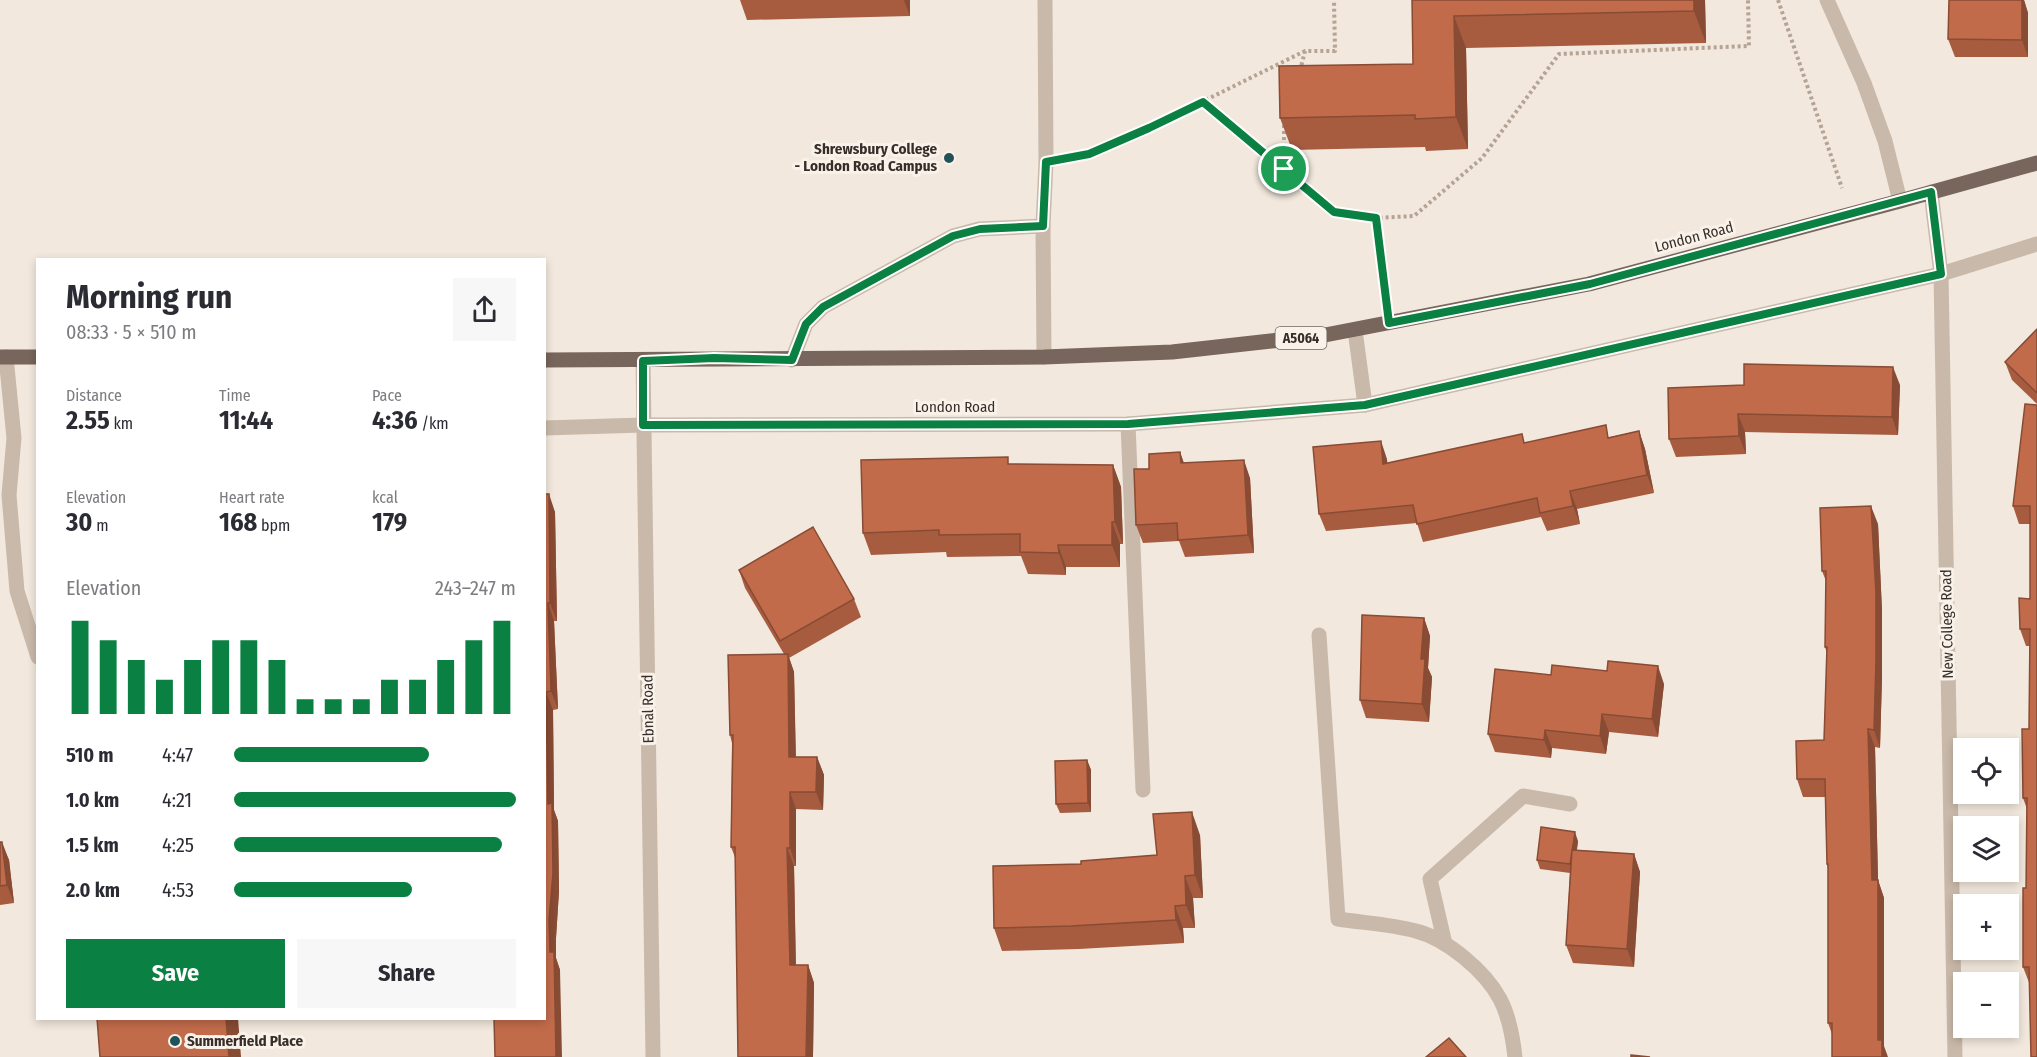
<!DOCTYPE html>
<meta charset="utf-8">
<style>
body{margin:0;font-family:"Fira Sans Condensed",sans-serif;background:#f7f7f7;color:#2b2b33;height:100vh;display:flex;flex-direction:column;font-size:22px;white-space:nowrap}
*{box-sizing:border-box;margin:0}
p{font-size:20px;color:#7c7c81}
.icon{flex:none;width:33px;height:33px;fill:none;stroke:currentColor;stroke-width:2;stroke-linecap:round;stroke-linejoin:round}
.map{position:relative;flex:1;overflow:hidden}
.side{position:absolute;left:36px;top:258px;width:510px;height:762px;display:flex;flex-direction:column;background:#fff;border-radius:0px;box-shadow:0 3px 9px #0003}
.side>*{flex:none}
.buttons{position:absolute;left:1953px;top:738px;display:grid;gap:12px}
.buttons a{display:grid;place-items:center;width:66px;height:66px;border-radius:0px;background:#fff;box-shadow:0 3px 9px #0003;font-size:30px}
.pin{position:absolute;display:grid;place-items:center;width:51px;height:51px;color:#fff;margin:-26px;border:3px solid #fff;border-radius:50%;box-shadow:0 2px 6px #0007}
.round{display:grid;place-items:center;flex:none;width:63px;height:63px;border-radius:0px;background:#f7f7f7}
.summary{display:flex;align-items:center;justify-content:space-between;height:102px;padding:0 30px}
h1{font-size:33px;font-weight:700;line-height:45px}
.stats{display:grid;grid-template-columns:repeat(3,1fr);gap:9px;height:102px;padding:6px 30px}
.stats div{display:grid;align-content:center}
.stats b{font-size:26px;font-weight:700}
.stats small{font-size:16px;font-weight:400}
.stats p{font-size:16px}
.chart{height:168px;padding:12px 30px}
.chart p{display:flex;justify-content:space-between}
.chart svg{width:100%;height:108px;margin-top:6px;stroke:#0b8043;stroke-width:6}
.action{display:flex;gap:12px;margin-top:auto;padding:12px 30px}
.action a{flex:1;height:69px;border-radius:0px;background:#0b8043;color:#fff;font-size:24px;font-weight:700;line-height:69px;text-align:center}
.action a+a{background:#f7f7f7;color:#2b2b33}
ul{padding:0 30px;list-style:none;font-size:20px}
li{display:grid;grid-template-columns:96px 72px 1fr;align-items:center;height:45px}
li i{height:15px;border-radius:8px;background:#0b8043}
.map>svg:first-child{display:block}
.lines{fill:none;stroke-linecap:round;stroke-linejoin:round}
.path{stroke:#b5a394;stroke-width:4;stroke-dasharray:3 3;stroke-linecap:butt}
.minor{stroke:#c9b9aa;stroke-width:15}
.major{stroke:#78655b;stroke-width:15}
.wall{fill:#a75c40}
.shaded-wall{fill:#884b34}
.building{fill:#c26b4b;stroke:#884b34;stroke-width:1.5}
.route-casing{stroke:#fff;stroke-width:12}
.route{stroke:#0b8043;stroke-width:8}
.poi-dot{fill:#205257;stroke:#f9f2ea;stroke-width:2}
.labels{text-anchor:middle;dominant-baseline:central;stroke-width:6;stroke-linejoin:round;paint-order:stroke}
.shield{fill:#f9f2ea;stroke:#716963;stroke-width:1.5}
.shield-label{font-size:14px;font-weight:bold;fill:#372e29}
.poi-label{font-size:15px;font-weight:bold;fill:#372e29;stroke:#f9f2ea;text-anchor:end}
.street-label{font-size:15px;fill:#372e29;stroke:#f9f2ea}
</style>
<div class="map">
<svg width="2037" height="1057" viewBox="0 0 2037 1057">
<rect width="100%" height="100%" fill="#f2e8dd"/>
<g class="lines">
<g class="path">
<polyline points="1778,0 1842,188"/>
<polyline points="1300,71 1305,51"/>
<polyline points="1204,102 1283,168"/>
<polyline points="1284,125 1284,169 1334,212 1376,218 1414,216 1482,158 1559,54 1749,46 1748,0"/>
<polyline points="1074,157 1089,154 1149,128 1305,51 1335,51 1334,0"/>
<polyline points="1376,218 1385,294"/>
</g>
<g class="minor">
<polyline points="1827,0 1864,83 1885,141 1900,201"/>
<polyline points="1931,192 1941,274 1955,1057"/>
<polyline points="1355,330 1365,405"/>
<polyline points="6,357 14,438 9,495 17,591 38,657"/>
<polyline points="1044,357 1043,226 1046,162 1045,0"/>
<polyline points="792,360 806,324 823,307 953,236 979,229 1043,226"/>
<polyline points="643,361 653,1057"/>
<polyline points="1128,424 1143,790"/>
<polyline points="544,428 643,425 1128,424 1365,405 1941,274 2037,244"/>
<path d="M1319,635L1338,919C1364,923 1391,924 1416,931C1447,939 1485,971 1500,999C1509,1016 1513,1039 1515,1057"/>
<polyline points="1445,944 1430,879 1523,796 1570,804"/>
</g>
<g class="major">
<polyline points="0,357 38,357"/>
<polyline points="544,360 1044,357 1172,352 1325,335 1589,284 1900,201 2037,163"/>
</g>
</g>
<g class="wall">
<polygon points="740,0 910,0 910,16 747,20"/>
<polygon points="1412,0 1705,0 1706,43 1466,48 1468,149 1426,151 1425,147 1292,150 1280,118 1413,64"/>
<polygon points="1949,0 2024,0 2028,13 2028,57 1955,57 1948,39"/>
<polygon points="2037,329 2037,404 2012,380 2005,362"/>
<polygon points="1900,385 1898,435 1745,432 1746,454 1676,457 1669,439 1668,388"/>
<polygon points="2037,405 2030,985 2023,967 2026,888 2027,809 2023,798 2029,729 2030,646 2026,646 2020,629 2030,599 2030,524 2019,524 2013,506"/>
<polygon points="1639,431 1645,449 1654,493 1577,509 1580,524 1547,531 1541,517 1423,542 1417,523 1326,531 1319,514 1387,459 1387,463 1525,442 1610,437"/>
<polygon points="1180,452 1184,463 1250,478 1254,553 1185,557 1179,541 1143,543 1136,525 1149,469"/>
<polygon points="1010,464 1113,465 1121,487 1123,544 1120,544 1120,567 1066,567 1066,575 1028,574 1021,556 947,557 946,552 871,555 863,533"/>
<polygon points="544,494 555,512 557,621 554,621 558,709 553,710 554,810 558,821 559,891 556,938 556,958 560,970 494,1018"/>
<polygon points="1878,524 1882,611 1882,677 1880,748 1875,747 1878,880 1884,898 1884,1046 1832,1034 1828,1023 1828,868 1827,864 1825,797 1803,797 1797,779 1824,740 1827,653 1825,647 1826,581 1822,571"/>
<polygon points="739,570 854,599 861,617 789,658 794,672 796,757 817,757 824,775 823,810 796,809 796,866 794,866 796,965 808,965 814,983 813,1057 731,847 732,743 730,735 784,654 745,588"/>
<polygon points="1424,618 1430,636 1428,668 1432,677 1429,722 1366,718 1360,700"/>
<polygon points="1551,675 1664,684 1658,737 1609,732 1606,754 1552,748 1551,758 1495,752 1488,734"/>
<polygon points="1087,760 1091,770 1091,812 1060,813 1056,804"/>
<polygon points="1200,835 1203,898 1193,898 1195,928 1183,928 1184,943 1079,949 1002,951 994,928 1081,864 1157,855"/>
<polygon points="1578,841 1577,850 1634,854 1640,872 1634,967 1573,963 1566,945 1570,873 1540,869 1537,860"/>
<polygon points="0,842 9,860 14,903 0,905"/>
</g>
<g class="shaded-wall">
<polygon points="904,0 910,0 910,16"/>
<polygon points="1694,0 1705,0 1706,43 1694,11"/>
<polygon points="2022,0 2024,0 2028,13 2028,57 2022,40"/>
<polygon points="1454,16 1466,48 1468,149 1456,117"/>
<polygon points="1893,367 1900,385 1898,435 1892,417"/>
<polygon points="1738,414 1745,432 1746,454 1739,436"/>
<polygon points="1639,431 1645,449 1654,493 1647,475"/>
<polygon points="1381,441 1387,459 1389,482 1383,464"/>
<polygon points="1180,452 1186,470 1181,463"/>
<polygon points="1244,460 1250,478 1254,553 1248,535"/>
<polygon points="1113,465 1121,487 1123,544 1115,522"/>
<polygon points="1570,491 1577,509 1580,524 1573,506"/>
<polygon points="549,494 555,512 557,621 550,603"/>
<polygon points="1871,506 1878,524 1882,611 1882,677 1880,748 1874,730"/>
<polygon points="1112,522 1120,544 1120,567 1112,545"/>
<polygon points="1058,545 1066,567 1066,575 1059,553"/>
<polygon points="548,603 554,621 558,709 551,691"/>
<polygon points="1424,618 1430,636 1428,668 1432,677 1429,722 1422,704 1421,659"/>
<polygon points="788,654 794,672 796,775 789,757"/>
<polygon points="1658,666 1664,684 1658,737 1652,719"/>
<polygon points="546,692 553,710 554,810 558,821 559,891 556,938 556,958 560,970 562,1057 556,1057 550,952"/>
<polygon points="1602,714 1609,732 1606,754 1600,736"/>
<polygon points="1868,729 1875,747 1878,880 1884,898 1884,1046 1888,1057 1882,1057 1878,1040 1872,880"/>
<polygon points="1545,730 1552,748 1551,758 1544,740"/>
<polygon points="817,757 824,775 823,810 816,792"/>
<polygon points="1087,760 1091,770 1091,812 1088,803"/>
<polygon points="790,792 796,809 796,866 790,848"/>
<polygon points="1192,812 1200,835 1203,898 1195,875"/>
<polygon points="1575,832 1578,841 1573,873 1570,864"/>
<polygon points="2,842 9,860 14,903 7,885"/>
<polygon points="787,848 794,866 796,983 790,965"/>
<polygon points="1634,854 1640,872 1634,967 1627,949"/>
<polygon points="1185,876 1193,898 1195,928 1186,905"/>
<polygon points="1175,906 1183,928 1184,943 1176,920"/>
<polygon points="808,965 814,983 813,1057 806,1057"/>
<polygon points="226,1018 238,1018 241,1057 229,1057"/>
</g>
<g class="building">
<polygon points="1412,0 1694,0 1694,11 1454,16 1456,117 1415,119 1415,115 1280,118 1279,66 1413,64"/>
<polygon points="1949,0 2022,0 2022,40 1948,39"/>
<polygon points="2037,329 2037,393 2005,362"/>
<polygon points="1744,364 1893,367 1892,417 1738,414 1739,436 1669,439 1668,388 1744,385"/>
<polygon points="2025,404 2037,405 2037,1057 2031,1057 2029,967 2023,967 2023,888 2026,888 2027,798 2023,798 2022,729 2029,729 2030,629 2020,629 2019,598 2030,599 2030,506 2013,506"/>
<polygon points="1606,425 1608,438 1639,431 1647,475 1570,491 1573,506 1540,513 1537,498 1417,524 1413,505 1319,514 1313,447 1381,441 1383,464 1522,434 1524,443"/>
<polygon points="1180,452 1181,463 1244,460 1248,535 1178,540 1177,523 1136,525 1134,469 1149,469 1149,454"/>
<polygon points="1008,457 1008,464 1113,465 1115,522 1112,522 1112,545 1058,545 1059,553 1020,552 1020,534 939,535 939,530 863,533 861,460"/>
<polygon points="544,494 549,494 550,603 548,603 551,691 546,692 548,804 552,803 553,873 549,920 550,952 554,952 556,1057 495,1057 494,1018 544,1018"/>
<polygon points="1871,506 1876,593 1876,659 1874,730 1868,729 1872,880 1878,880 1878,1040 1882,1040 1882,1057 1832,1057 1832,1023 1828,1023 1828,864 1827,864 1825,779 1797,779 1796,741 1824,740 1827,647 1825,647 1826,571 1822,571 1820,508"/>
<polygon points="813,527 854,599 780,641 739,570"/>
<polygon points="1362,615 1424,618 1421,659 1425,659 1422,704 1360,700"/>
<polygon points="788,654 789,757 817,757 816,792 790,792 790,848 787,848 790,965 808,965 806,1057 738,1057 735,847 731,847 733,735 730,735 728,655"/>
<polygon points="1608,661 1658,666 1652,719 1602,714 1600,736 1545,730 1544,740 1488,734 1495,669 1551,675 1552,665 1607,671"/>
<polygon points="1087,760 1088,803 1056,804 1055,761"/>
<polygon points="1192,812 1195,875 1185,876 1186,905 1175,906 1176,920 1071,926 994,928 993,866 1081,864 1081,861 1157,855 1153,814"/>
<polygon points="1541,827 1575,832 1570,864 1537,860"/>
<polygon points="0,842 2,842 7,885 0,886"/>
<polygon points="1572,850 1634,854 1627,949 1566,945"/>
<polygon points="97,1018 226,1018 229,1057 100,1057"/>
<polygon points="1449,1038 1466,1057 1426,1057"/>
<polygon points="1631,1055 1650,1057 1631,1057"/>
</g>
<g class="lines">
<defs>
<polygon id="route" points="1203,102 1334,212 1376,218 1389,323 1590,284 1931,192 1941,274 1365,405 1128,424 643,425 643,361 714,358 792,360 806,324 823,307 953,236 980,229 1043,226 1046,162 1089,154 1149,128"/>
</defs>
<use href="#route" class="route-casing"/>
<use href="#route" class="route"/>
</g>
<g class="poi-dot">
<circle cx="949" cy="158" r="6"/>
<circle cx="175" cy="1041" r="6"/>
</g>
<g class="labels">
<rect class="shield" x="1275.5" y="327" width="51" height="22" rx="4.5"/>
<g class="shield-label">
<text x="1301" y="338">A5064</text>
</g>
<g class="poi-label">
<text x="937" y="149">Shrewsbury College<tspan x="937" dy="17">- London Road Campus</tspan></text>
<text x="187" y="1041" text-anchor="start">Summerfield Place</text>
</g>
<g class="street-label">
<text transform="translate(1694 237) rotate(-15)">London Road</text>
<text x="955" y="407">London Road</text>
<text transform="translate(1947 624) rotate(-91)">New College Road</text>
<text transform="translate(648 709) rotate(-91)">Ebnal Road</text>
</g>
</g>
</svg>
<div class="buttons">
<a><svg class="icon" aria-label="locate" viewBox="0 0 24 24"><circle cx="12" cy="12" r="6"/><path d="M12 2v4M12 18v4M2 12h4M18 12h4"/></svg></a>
<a><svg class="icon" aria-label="layers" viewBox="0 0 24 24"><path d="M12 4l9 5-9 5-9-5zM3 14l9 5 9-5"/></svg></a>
<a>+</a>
<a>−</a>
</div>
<div class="pin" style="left:1284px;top:169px;background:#1e9e55"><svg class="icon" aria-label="arrive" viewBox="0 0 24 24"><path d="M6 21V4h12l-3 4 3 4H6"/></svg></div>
<section class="side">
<div class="summary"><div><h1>Morning run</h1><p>08:33 · 5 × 510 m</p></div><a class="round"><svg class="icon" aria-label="share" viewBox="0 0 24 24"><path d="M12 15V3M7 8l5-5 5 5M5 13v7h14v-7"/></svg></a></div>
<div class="stats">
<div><p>Distance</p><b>2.55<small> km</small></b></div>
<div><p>Time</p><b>11:44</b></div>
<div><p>Pace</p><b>4:36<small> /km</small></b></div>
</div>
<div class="stats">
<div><p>Elevation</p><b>30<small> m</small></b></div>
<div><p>Heart rate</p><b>168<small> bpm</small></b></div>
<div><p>kcal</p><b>179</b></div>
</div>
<div class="chart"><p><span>Elevation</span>243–247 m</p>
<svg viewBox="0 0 160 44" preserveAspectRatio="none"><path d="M5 44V6M15 44V14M25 44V22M35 44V30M45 44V22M55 44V14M65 44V14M75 44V22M85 44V38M95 44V38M105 44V38M115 44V30M125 44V30M135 44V22M145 44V14M155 44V6"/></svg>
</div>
<ul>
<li><b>510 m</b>4:47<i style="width:69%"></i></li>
<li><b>1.0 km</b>4:21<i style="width:100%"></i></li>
<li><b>1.5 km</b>4:25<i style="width:95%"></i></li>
<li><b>2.0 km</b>4:53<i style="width:63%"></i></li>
</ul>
<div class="action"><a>Save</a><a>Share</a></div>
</section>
</div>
